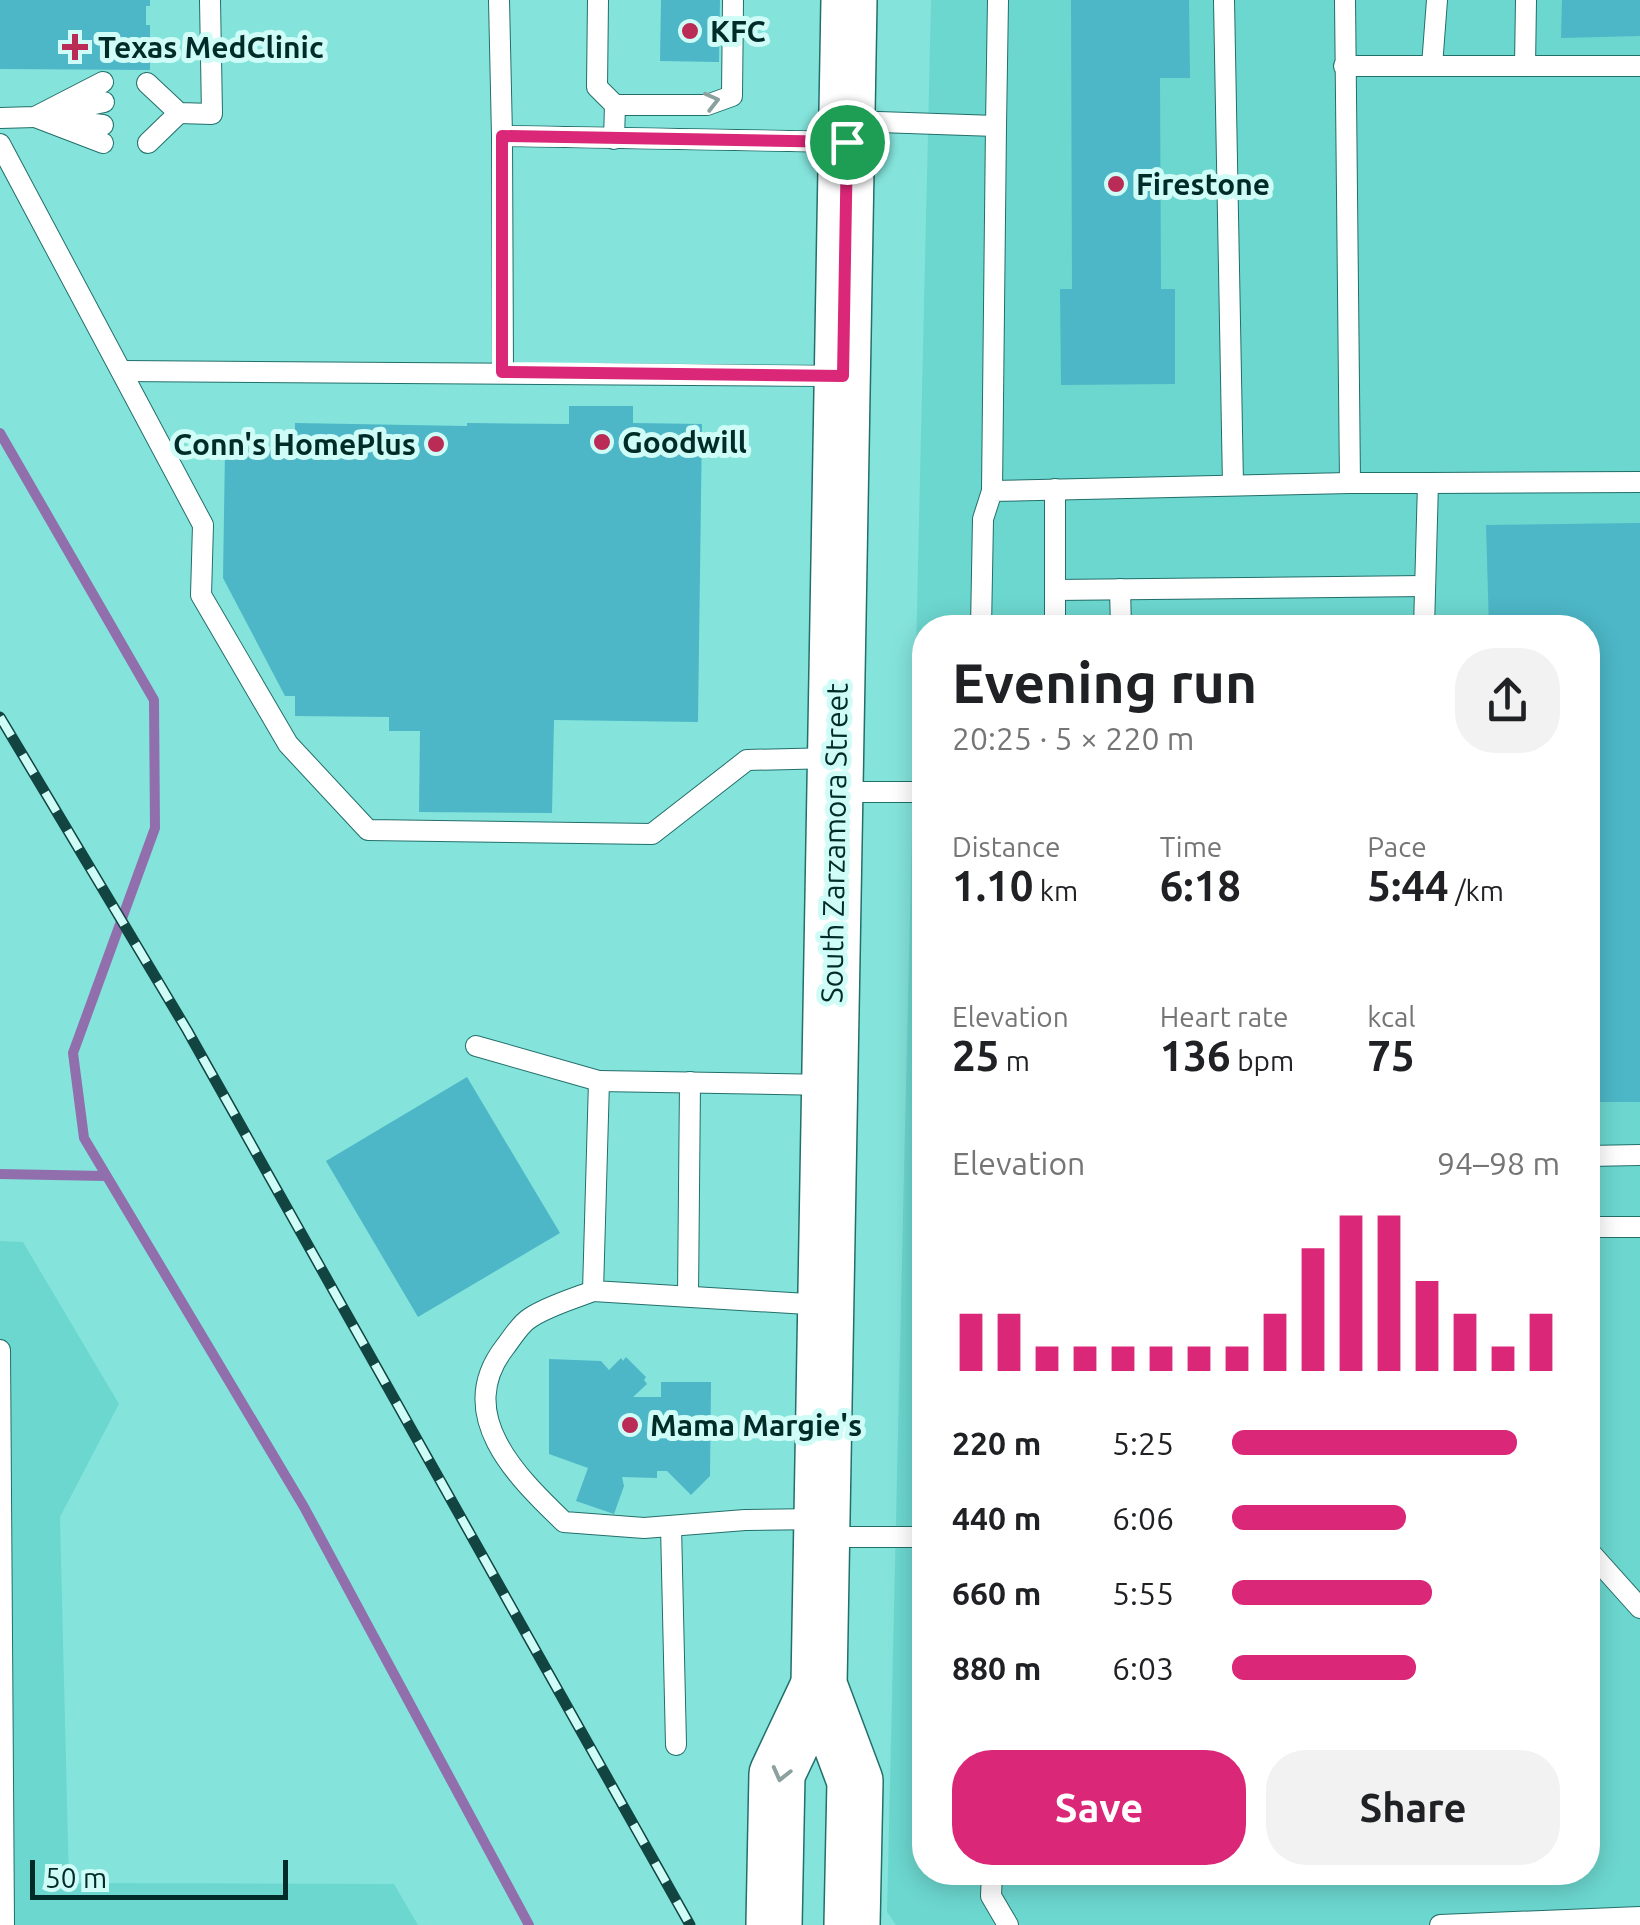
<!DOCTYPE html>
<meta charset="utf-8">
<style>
body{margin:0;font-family:Ubuntu,sans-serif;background:#f2f2f2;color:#202124;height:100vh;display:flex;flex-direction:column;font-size:38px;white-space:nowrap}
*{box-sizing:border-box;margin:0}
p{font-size:32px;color:#757577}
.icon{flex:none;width:55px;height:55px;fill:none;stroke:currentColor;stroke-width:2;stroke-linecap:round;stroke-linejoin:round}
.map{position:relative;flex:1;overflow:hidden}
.details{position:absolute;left:912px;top:615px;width:688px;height:1270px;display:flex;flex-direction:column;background:#fff;border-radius:40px;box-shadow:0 5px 25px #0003}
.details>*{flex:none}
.scale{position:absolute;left:30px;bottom:25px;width:258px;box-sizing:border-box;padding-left:10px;border:5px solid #002b29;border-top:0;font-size:28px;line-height:35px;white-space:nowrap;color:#002b29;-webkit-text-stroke:8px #cffcf7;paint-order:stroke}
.pin{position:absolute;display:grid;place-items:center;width:85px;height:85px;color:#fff;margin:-42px;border:5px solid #fff;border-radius:50%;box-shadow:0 2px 10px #0007}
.round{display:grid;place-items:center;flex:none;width:105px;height:105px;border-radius:40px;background:#f2f2f2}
.head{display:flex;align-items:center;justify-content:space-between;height:170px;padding:0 40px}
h1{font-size:55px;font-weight:700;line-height:75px}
.stats{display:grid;grid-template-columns:repeat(3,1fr);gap:15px;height:170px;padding:10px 40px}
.stats div{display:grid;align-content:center}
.stats b{font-size:42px;font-weight:700}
.stats small{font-size:28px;font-weight:400}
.stats p{font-size:28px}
.chart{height:280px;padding:20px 40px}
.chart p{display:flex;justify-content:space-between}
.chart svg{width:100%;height:180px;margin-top:10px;stroke:#db2777;stroke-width:6}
.cta{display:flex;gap:20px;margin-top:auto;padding:20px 40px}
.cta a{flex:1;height:115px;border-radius:40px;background:#db2777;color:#fff;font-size:40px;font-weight:700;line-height:115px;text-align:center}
.cta a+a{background:#f2f2f2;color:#202124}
ul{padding:0 40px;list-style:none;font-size:32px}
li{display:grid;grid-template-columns:160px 120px 1fr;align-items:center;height:75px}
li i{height:25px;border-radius:12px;background:#db2777}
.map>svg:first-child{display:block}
.built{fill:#6cd7cf;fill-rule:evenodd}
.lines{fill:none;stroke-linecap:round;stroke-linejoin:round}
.stream{stroke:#916fad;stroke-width:10}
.building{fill:#4db7c7}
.service-casing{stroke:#236f6a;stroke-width:22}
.secondary-casing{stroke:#236f6a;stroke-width:58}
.service{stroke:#fff;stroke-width:20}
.secondary{stroke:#fff;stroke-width:55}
.rail-casing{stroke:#124441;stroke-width:11}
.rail{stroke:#cffcf7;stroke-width:8;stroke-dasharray:22;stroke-linecap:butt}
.oneway{stroke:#8ca09f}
.route-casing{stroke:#fff;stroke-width:20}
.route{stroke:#db2777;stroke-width:12}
.poi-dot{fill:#ba2b55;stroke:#cffcf7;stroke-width:4}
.labels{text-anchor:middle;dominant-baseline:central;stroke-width:10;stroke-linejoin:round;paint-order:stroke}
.poi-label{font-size:30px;font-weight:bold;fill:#002b29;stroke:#cffcf7;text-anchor:start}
.street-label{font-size:30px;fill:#002b29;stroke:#cffcf7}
</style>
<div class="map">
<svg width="1640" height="1925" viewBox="0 0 1640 1925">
<rect width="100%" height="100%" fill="#84e4dc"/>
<g class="built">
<path d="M931,0H1640V1925H896L887,1912ZM925,628H1588V1872H925Z"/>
<polygon points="0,1241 23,1242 119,1404 60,1517 69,1883 394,1884 418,1925 0,1925"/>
</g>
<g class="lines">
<g class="stream">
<polyline points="0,433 154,700 155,828 73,1053 84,1138 304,1507 529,1925"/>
<polyline points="0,1174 106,1176"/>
</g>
</g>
<g class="building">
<polygon points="0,0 150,0 150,6 146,6 146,25 150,25 150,70 0,69"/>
<polygon points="661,0 720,0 719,62 660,61"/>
<polygon points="1071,0 1189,0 1190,78 1160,78 1161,289 1175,289 1175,384 1061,385 1060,289 1072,289"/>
<polygon points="1562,0 1640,0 1640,36 1561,38"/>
<polygon points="569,406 633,406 633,423 702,424 698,722 554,720 552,813 419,812 420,731 389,731 389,717 295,716 295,696 285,696 223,578 225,450 295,451 295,423 467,426 467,423 569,424"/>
<polygon points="1640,523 1640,1102 1588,1102 1588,628 1489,628 1486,525"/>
<polygon points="467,1077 560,1233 418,1317 326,1161"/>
<polygon points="626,1357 646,1377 644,1380 647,1384 633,1397 661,1397 661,1382 711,1382 710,1476 691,1495 667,1471 657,1471 657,1478 622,1477 624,1486 614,1514 576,1501 588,1468 549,1454 549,1359 601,1361 609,1370 621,1358 623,1361"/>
</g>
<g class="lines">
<defs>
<g id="service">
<polyline points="499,0 502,136 843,142"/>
<polyline points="598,0 597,87 615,105 614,139"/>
<polyline points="1224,0 1233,485"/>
<polyline points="1345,0 1350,483 1428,483"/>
<polyline points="1344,66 1640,66"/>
<polyline points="1432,66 1437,0"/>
<polyline points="1525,66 1526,0"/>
<polyline points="147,83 179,113 212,114 210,0"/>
<polyline points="615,105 707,105 732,96 733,0"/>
<polyline points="67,110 104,102"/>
<polyline points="35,117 103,143"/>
<polyline points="0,118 35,117 103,82"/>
<polyline points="67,121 103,125"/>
<polyline points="849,121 996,126 992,491"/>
<polyline points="996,126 998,0"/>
<polyline points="502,136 503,372"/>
<polyline points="148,143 179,113"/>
<polyline points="0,144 203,525 201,595 288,744 368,830 652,834 747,760 834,758"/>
<polyline points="122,371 841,376"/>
<polyline points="1120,589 1121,628"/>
<polyline points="1055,590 1425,586"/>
<polyline points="981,628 983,519 992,491 1350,483"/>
<polyline points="1055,628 1055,489"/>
<polyline points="1424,628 1428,483 1640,482"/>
<polyline points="837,792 925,792"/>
<polyline points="476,1046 599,1081"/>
<polyline points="1588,1156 1640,1155"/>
<polyline points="1588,1227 1640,1227"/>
<path d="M593,1291C573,1299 548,1306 530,1318C520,1324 512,1338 505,1347C453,1414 516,1476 564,1522L644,1528L745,1520L820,1519"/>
<polyline points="688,1296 690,1082"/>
<polyline points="824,1305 593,1291 599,1081 829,1085"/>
<polyline points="0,1350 4,1925"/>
<polyline points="671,1526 676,1745"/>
<polyline points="824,1537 925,1537"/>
<polyline points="1588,1550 1640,1608"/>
<polyline points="992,1872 991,1896 1008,1925"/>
<polyline points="1440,1925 1640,1917"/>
</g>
<g id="secondary">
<polyline points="849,0 819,1685 855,1781 852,1925"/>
<polyline points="774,1925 777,1774 819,1685"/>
</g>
</defs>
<use href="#service" class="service-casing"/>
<use href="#secondary" class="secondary-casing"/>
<use href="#service" class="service"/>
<use href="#secondary" class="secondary"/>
<defs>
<polyline id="rail" points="0,717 187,1030 690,1925"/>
</defs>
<use href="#rail" class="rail-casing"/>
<use href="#rail" class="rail"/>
</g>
<defs><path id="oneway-chevron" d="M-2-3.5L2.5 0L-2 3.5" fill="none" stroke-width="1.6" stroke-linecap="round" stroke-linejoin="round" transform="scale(2.5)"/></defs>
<g class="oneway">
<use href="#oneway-chevron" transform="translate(712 101) rotate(-14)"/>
<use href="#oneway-chevron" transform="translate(781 1774) rotate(104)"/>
</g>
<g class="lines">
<defs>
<polygon id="route" points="502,136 847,142 843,376 502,372"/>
</defs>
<use href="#route" class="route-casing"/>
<use href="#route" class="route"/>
</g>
<g class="poi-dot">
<circle cx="690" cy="31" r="10"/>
<path d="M70 32h10v10h10v10h-10v10h-10v-10h-10v-10h10z"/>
<circle cx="1116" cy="184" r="10"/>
<circle cx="602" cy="442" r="10"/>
<circle cx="436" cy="444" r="10"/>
<circle cx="630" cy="1425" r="10"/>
</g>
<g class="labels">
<g class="poi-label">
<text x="710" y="31">KFC</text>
<text x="98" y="47">Texas MedClinic</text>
<text x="1136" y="184">Firestone</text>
<text x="622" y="442">Goodwill</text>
<text x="416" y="444" text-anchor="end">Conn's HomePlus</text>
<text x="650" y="1425">Mama Margie's</text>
</g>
<g class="street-label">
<text transform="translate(834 843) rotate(-89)">South Zarzamora Street</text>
</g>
</g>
</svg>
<div class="scale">50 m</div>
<div class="pin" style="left:847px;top:142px;background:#1e9e55"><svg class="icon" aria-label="arrive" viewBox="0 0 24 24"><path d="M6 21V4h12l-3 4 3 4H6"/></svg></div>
<section class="details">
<div class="head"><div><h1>Evening run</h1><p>20:25 · 5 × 220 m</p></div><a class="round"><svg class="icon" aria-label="share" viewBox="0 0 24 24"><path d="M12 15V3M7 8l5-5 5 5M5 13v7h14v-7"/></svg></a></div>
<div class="stats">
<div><p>Distance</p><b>1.10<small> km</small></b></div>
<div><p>Time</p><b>6:18</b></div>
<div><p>Pace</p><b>5:44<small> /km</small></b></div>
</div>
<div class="stats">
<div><p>Elevation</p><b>25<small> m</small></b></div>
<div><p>Heart rate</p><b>136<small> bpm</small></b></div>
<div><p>kcal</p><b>75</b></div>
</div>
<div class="chart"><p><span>Elevation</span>94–98 m</p>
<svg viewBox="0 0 160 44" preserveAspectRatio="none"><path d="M5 44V30M15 44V30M25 44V38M35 44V38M45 44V38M55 44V38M65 44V38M75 44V38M85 44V30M95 44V14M105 44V6M115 44V6M125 44V22M135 44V30M145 44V38M155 44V30"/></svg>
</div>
<ul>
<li><b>220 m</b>5:25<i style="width:87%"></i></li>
<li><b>440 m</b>6:06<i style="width:53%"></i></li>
<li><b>660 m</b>5:55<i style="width:61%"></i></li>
<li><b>880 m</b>6:03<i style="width:56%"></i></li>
</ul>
<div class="cta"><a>Save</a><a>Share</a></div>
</section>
</div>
